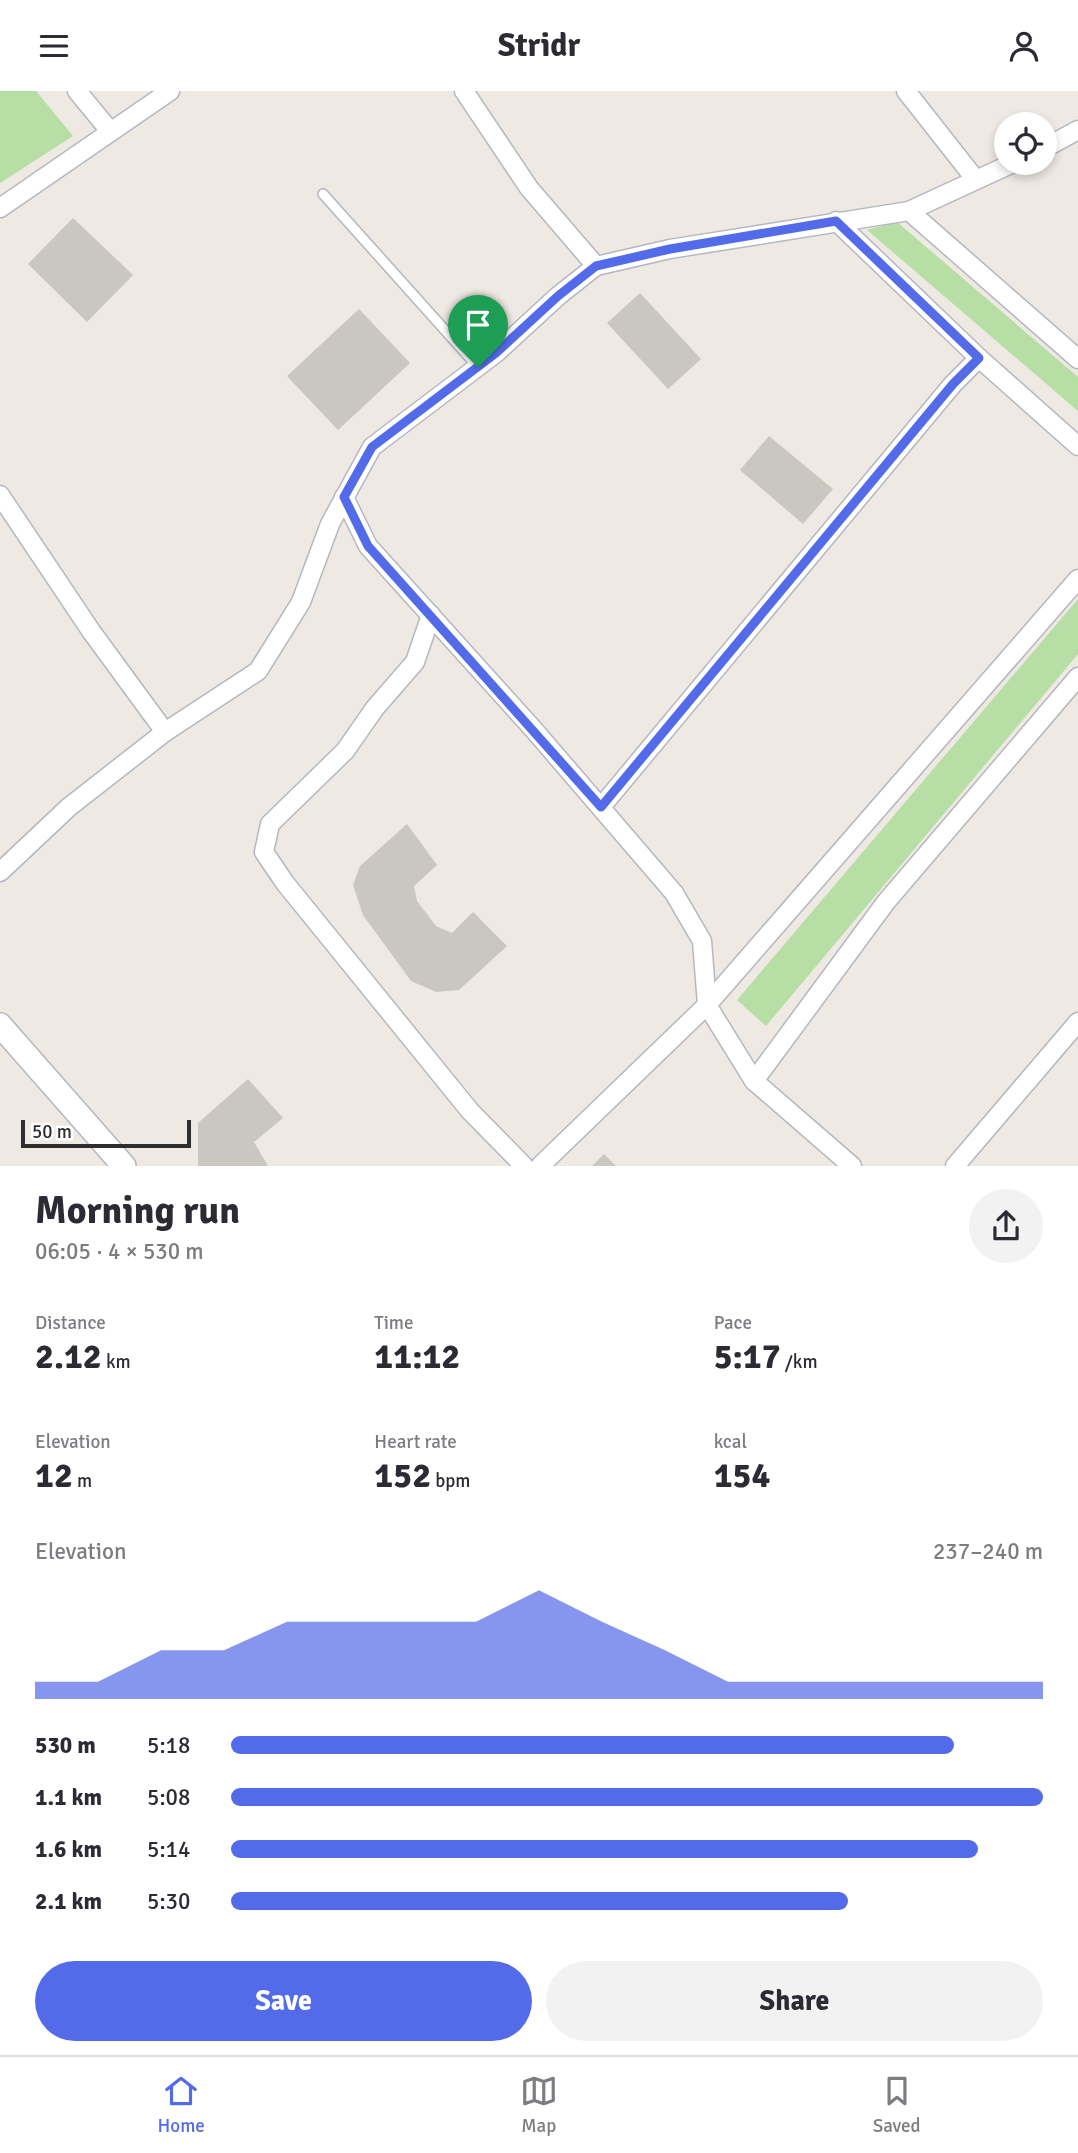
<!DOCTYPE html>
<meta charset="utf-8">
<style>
body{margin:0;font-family:Signika,sans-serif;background:#f2f2f3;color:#2b2b33;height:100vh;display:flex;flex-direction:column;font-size:26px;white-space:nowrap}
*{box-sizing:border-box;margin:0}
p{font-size:23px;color:#7c7c81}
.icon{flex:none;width:38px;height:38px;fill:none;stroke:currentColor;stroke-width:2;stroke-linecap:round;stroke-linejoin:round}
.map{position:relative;height:1075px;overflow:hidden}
.panel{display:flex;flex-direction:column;background:#fff;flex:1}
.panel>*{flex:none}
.tools{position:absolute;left:994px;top:21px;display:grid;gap:14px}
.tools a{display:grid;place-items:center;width:63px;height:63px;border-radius:50%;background:#fff;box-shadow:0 4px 10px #0003;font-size:35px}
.scale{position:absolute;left:21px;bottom:18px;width:170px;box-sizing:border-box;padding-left:7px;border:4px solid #2e2e2e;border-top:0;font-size:19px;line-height:24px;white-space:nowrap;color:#2e2e2e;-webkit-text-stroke:5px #fff;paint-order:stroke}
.pin{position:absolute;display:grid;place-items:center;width:60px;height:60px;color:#fff;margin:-72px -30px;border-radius:50% 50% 50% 0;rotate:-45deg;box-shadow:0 0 7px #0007}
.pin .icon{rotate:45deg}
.round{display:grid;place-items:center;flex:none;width:74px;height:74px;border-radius:37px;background:#f2f2f3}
.summary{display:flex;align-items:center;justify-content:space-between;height:119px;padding:0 35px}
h1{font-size:38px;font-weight:800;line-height:52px}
.stats{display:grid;grid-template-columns:repeat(3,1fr);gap:10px;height:119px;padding:7px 35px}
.stats div{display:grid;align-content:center}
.stats b{font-size:35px;font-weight:800}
.stats small{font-size:19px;font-weight:400}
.stats p{font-size:19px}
.chart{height:196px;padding:14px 35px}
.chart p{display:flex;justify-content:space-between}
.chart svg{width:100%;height:126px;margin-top:7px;fill:#536be9;opacity:.7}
.button{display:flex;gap:14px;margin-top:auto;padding:14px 35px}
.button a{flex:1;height:80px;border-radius:42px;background:#536be9;color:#fff;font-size:28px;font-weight:800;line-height:80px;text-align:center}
.button a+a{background:#f2f2f3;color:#2b2b33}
ul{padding:0 35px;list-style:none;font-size:23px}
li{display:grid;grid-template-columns:112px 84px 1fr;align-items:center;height:52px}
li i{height:18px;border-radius:9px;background:#536be9}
header{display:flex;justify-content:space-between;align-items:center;height:91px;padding:0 35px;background:#fff;font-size:32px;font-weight:800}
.menu{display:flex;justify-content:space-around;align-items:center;height:98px;border-top:2px solid #e1e1e2;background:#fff;font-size:19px;color:#7c7c81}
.menu a{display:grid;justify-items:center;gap:4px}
.menu .on{color:#536be9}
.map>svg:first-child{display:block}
.green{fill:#b7dea4}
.building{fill:#cac7c0}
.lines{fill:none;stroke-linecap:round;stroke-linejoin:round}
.service-casing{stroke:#b5b7c0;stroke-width:12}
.minor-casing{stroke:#b5b7c0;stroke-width:21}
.tertiary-casing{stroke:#b5b7c0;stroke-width:26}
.service{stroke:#fff;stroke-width:9}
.minor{stroke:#fff;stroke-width:18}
.tertiary{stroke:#fff;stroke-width:23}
.route-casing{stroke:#fff;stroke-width:14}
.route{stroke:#536be9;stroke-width:9}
</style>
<header><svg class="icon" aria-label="menu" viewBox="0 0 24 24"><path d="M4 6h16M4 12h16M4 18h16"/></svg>Stridr<svg class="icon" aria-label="person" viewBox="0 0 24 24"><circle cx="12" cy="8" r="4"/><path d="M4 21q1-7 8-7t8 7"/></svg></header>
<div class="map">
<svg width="1078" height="1075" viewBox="0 0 1078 1075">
<rect width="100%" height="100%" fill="#eee9e2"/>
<g class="green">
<polygon points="0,0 36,0 73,45 0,92"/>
<polygon points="897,131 1078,286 1078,320 867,139"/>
<polygon points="1078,508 1078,563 766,935 737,909"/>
</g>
<g class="building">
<polygon points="73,127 133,184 87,231 28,173"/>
<polygon points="640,202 701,268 668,298 607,232"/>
<polygon points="359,218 410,272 338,339 287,285"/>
<polygon points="769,345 833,398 803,433 740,379"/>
<polygon points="407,733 437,774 414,795 417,810 436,835 452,842 473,821 507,855 459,899 436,901 411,890 363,824 353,794 360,775"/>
<polygon points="248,988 283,1027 254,1051 268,1075 198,1075 198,1032"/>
<polygon points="604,1063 616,1075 592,1075"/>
</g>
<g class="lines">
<defs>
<polyline id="service" points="323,103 478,276"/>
<g id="minor">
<polyline points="77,0 110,40"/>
<polyline points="906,0 976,89"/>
<polyline points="1045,57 1078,39"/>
<polyline points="0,117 170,0"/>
<polyline points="909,120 1078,268"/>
<polyline points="836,130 979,267 1078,355"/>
<polyline points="596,175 670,158 909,120 1013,72"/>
<polyline points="0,404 91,540 165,641"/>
<polyline points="344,406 368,455 534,639 674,802 702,850 707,914 754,990 852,1075"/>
<polyline points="431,524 415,571 375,617 345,660 270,733 264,761 285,792 470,1020 524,1075"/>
<polyline points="601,716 953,293 979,267"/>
<polyline points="0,781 69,716 165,641 258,580 301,511 330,433 372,356 496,262 558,205 596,175 529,97 464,0"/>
<polyline points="754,990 886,811 1078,586"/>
<polyline points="540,1075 707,914 1078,488"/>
<polyline points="955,1075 1078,931"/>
</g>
<polyline id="tertiary" points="0,934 124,1075"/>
</defs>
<use href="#service" class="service-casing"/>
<use href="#minor" class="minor-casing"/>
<use href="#tertiary" class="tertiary-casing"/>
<use href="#service" class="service"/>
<use href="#minor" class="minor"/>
<use href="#tertiary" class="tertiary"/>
</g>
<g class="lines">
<defs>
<polygon id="route" points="836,130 979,267 953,293 601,716 368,455 344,406 372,356 496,262 558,205 596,175 670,158"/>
</defs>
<use href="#route" class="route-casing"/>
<use href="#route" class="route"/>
</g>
</svg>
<div class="tools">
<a><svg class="icon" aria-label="locate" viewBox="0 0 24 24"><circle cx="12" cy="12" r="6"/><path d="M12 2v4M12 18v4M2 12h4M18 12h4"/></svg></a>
</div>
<div class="scale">50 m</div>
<div class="pin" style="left:478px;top:276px;background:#1e9e55"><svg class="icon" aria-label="arrive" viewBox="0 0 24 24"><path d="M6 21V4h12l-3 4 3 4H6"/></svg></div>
</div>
<section class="panel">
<div class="summary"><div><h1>Morning run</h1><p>06:05 · 4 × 530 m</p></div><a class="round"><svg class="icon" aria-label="share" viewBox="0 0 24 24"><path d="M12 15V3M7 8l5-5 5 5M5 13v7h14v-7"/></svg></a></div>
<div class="stats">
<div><p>Distance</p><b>2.12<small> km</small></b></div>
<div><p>Time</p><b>11:12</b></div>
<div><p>Pace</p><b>5:17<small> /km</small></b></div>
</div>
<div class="stats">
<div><p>Elevation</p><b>12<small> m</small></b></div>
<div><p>Heart rate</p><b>152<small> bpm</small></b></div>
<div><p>kcal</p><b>154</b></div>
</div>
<div class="chart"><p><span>Elevation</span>237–240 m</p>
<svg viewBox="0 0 160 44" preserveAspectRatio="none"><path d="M0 44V38L10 38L20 27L30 27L40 17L50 17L60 17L70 17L80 6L90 17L100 27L110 38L120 38L130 38L140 38L150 38L160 38V44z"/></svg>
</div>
<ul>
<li><b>530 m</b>5:18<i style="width:89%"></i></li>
<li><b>1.1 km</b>5:08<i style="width:100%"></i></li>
<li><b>1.6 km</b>5:14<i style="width:92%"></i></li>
<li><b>2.1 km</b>5:30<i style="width:76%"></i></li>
</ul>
<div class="button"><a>Save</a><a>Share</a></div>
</section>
<nav class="menu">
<a class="on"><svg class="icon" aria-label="home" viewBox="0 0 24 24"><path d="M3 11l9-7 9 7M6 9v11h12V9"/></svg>Home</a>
<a><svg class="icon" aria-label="map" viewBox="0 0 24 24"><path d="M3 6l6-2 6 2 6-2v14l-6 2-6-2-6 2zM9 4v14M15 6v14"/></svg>Map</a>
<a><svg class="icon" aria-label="saved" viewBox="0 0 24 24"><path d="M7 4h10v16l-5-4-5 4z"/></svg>Saved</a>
</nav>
